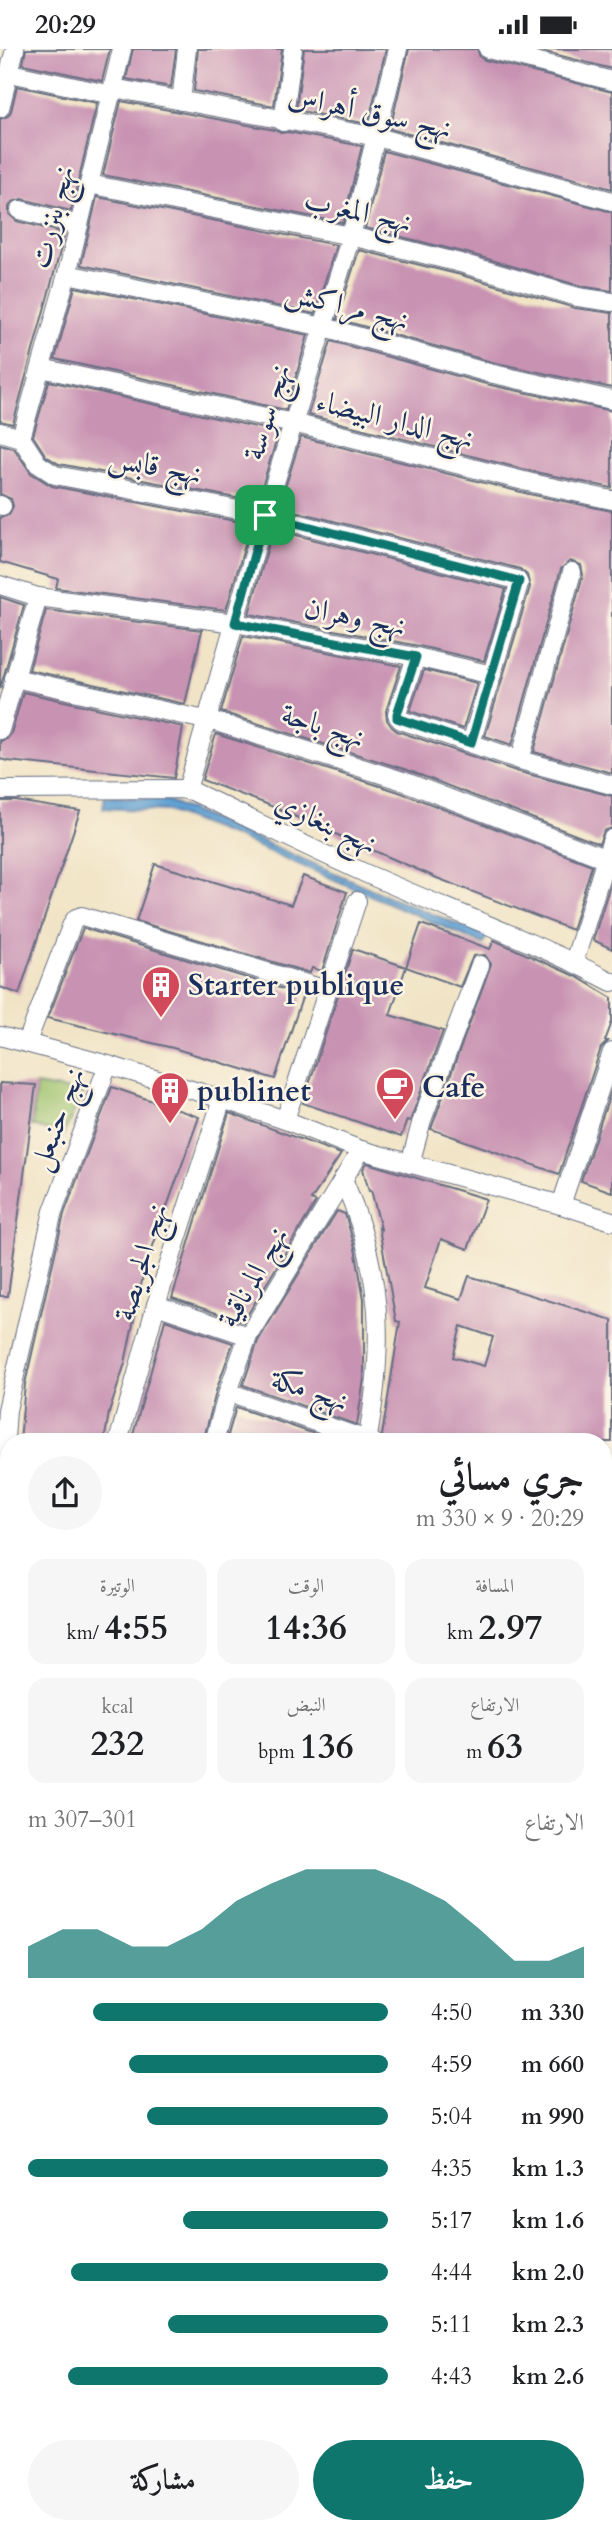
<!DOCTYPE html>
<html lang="ar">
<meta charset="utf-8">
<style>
body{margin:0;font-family:Cardo,Amiri,serif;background:#f6f6f6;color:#202124;direction:rtl;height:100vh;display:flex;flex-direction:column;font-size:26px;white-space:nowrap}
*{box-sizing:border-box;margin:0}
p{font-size:23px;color:#757577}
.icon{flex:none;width:38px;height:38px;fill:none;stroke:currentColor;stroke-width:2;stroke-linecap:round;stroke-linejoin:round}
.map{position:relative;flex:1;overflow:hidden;direction:ltr}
.panel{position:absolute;left:0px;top:1384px;width:612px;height:1101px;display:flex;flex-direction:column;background:#fff;border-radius:28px 28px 0 0;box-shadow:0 4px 10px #0003;direction:rtl}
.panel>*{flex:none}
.pin{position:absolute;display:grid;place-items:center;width:60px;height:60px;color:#fff;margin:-30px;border-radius:14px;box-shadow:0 4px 10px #0006}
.round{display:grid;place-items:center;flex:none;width:74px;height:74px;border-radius:37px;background:#f6f6f6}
.summary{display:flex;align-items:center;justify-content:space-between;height:119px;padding:0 28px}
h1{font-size:38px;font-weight:700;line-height:52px}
.figures{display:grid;grid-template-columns:repeat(3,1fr);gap:10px;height:119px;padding:7px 28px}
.figures div{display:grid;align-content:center;border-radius:18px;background:#f6f6f6;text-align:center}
.figures b{font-size:35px;font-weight:700}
.figures small{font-size:19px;font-weight:400}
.figures p{font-size:19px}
.chart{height:196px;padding:14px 28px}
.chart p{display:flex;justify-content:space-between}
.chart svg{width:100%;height:126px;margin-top:7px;fill:#0f766e;opacity:.7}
.action{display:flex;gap:14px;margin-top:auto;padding:14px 28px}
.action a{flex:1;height:80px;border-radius:42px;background:#0f766e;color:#fff;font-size:28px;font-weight:700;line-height:80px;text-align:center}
.action a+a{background:#f6f6f6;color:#202124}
ul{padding:0 28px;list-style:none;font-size:23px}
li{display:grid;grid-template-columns:112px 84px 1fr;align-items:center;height:52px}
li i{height:18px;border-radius:9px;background:#0f766e}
.status{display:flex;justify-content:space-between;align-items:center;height:49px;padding:0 35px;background:#fff;direction:ltr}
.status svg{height:19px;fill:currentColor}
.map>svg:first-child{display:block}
.industrial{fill:#d0bdcd}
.green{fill:#9ec26d;stroke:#5c7866;stroke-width:2}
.water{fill:#60a0d2;stroke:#3e6898;stroke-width:2}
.building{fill:#c892b2;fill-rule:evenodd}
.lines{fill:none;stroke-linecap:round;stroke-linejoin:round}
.minor-casing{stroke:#666e82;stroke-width:20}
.minor{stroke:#fff;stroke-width:18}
.route-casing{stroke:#fff;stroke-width:14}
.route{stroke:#0f766e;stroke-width:9}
.labels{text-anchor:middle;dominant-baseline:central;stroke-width:5;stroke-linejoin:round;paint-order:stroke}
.street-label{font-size:30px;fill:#1b2f5e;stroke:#fcf5e5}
.poi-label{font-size:30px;font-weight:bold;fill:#1b2f5e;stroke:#fcf5e5;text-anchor:start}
</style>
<div class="status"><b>20:29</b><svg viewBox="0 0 49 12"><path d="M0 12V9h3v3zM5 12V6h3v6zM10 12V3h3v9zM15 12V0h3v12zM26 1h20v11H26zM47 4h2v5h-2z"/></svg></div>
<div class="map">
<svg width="612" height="2484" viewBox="0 0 612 2484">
<rect width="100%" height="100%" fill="#fcf5e5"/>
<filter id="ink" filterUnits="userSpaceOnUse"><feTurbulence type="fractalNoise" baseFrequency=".0143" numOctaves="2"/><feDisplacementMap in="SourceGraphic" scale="14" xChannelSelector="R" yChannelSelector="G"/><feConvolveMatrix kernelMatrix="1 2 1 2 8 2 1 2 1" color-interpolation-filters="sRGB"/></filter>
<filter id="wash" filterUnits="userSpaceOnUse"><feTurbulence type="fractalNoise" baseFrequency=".00686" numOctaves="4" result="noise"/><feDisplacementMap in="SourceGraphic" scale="28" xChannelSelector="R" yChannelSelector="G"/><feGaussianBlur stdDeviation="1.57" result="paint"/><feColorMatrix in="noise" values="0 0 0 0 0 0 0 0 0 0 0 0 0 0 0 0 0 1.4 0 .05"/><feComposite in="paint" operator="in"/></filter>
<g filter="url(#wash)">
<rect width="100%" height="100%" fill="#f1e4c6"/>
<g class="industrial">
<polygon points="604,2235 612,2238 612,2484 204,2484 203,2476 604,2476"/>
<polygon points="0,2459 9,2461 9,2476 59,2476 86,2484 0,2484"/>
</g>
<g class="green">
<polygon points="36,1036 83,1044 63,1086 32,1077"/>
<polygon points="0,2044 9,2047 9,2449 0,2446"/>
</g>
<polygon class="water" points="105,747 167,751 383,845 487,887 483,895 238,789 168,762 103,759"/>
<g id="blocks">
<g class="building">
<polygon points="26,0 110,0 102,32 23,15"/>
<polygon points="133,0 176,0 171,38 126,30"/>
<polygon points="198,0 282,0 274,57 194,42"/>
<polygon points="304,0 386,0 368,75 296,61"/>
<polygon points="409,0 477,0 480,8 485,11 612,43 612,140 390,80"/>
<polygon points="534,0 612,0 612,20"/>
<polygon points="17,37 97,54 71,162 22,150 12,153 9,158 9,165 17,172 65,184 13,375 0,372 0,70 8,67 11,62"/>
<polygon points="121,52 275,81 281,84 288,83 362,97 343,174 103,126"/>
<polygon points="384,102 612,163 612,242 580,237 467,204 365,179"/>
<polygon points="97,148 336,196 315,265 81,216"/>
<polygon points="359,201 461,226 575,259 612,264 612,339 492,313 337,270"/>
<polygon points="75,238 308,286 286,361 55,310"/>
<polygon points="331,292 486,335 612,362 612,439 535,423 308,366"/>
<polygon points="49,332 279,383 257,453 59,415 46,407 33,387"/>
<polygon points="301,388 529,445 612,462 612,724 534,703 583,526 581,516 570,512 561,520 512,696 485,687 530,538 527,526 520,520 279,458"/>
<polygon points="0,395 14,399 31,424 52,437 251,475 226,561 56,539 58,530 0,513 0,468 9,466 13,457 11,450 0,445"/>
<polygon points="273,480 506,540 484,612 419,597 249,565"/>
<polygon points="0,548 24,556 0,640"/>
<polygon points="46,561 202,581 185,655 29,621"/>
<polygon points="243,587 401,617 386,662 387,671 392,678 397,682 516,722 612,747 612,779 604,782 599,795 407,721 221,663"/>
<polygon points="424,621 477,634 463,680 410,662"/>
<polygon points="23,643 183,678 174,729 8,712 0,710 0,692 7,690 11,685"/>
<polygon points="216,685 399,743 592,816 572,881 437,829 264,754 202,731"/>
<polygon points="0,752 16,752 80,762 19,945 0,938"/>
<polygon points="155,815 291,856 303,827 347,843 322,922 312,919 310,924 136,872"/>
<polygon points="612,829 612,900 593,891"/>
<polygon points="421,875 490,900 494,891 577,928 612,949 612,973 605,992 608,992 601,999 559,1125 431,1080 491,915 485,906 473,907 460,938 406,918"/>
<polygon points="83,879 303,946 275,1030 173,999 48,969"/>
<polygon points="353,900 406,918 390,966 443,982 410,1072 407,1071 401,1088 303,1054"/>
<polygon points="0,1034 36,1036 8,1247 0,1247"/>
<polygon points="112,1038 199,1068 144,1222 125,1314 109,1364 104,1393 20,1393 25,1335 64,1165"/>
<polygon points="612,1039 612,1143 581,1132"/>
<polygon points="229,1064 341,1105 311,1151 316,1153 243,1273 172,1249"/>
<path d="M367,1114L486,1150L468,1200L441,1190L425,1239L461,1250L469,1227L612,1271V1393H384L382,1387L400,1273L396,1272L379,1179L381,1180L371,1141L369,1142L363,1120ZM461,1277L493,1288L484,1317L453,1308Z"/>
<polygon points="337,1162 345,1165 355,1199 364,1250 364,1330 357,1376 243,1336 258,1292"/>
<polygon points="165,1271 233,1294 217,1339 203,1393 131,1393"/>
<polygon points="236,1358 338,1393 226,1393"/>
</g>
</g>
</g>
<g filter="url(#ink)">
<use href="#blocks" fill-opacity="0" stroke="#666e82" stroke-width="2"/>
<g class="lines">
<defs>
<g id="minor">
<polyline points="488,0 612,32"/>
<polyline points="10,24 112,46"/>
<polyline points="113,39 377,88 612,152"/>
<polyline points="181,52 187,0"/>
<polyline points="0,59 15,0"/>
<polyline points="283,73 293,0"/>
<polyline points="89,135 351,187 464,215 578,248 612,253"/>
<polyline points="20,161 79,176"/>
<polyline points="67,225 324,278 489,324 612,351"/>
<polyline points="41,319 293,374 532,434 612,451"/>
<polyline points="0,383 21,389 38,415 55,426 265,466 517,531 519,535 471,694"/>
<polyline points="21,389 67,225 122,0"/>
<polyline points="0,456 2,457"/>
<polyline points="0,536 38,548 235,574 416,608 397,665 401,671 520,711 612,736"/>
<polyline points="416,608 492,626"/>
<polyline points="14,629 219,674 403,732 612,812"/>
<polyline points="0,681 38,548"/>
<polyline points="520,711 572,523"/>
<path d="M0,741L180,740L192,742C250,770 308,798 367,825C449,861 533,892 612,933"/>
<polyline points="187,741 265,466 351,187 398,0"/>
<polyline points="574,913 612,790"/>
<polyline points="0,987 108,1016 222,1050 285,1071 361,1101 561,1156 612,1172"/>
<polyline points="27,993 72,875 76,869 82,867 327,941"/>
<polyline points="285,1071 357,852"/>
<polyline points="410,1115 422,1071 480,916"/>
<path d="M343,1130C383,1222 385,1295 367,1393"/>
<polyline points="561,1156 612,1003"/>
<polyline points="156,1256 248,1287"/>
<polyline points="228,1343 373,1393"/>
<polyline points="0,1386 5,1390 9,1416"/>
<polyline points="5,1390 7,1361 53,1162 108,1016"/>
<polyline points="118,1393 156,1256 222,1050"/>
<polyline points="214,1393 228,1343 248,1287 361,1101"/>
<polyline points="0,1433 9,1433"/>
<polyline points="0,1493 9,1493"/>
<polyline points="604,1679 612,1650"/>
<polyline points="0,1688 9,1695"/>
<polyline points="604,1746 612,1748"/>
<polyline points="0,1986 9,1993"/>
<polyline points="604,2232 612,2235"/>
<polyline points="604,2428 612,2430"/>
<polyline points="0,2456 9,2458"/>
<polyline points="83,2476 129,2484"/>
</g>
</defs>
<use href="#minor" class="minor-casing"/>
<use href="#minor" class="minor"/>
</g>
</g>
<g class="lines" filter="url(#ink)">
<defs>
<polygon id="route" points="265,466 519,532 471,694 397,669 397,665 416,608 235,574"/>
</defs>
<use href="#route" class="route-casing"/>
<use href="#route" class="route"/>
</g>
<defs>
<symbol id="building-pin" viewBox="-11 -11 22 30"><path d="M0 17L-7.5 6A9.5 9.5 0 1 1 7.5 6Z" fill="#d1495b" stroke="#fcf5e5"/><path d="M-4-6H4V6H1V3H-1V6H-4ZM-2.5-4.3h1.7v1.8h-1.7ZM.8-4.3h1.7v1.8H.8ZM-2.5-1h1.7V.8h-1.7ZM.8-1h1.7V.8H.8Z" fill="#fff"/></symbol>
<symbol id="cafe-pin" viewBox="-11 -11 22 30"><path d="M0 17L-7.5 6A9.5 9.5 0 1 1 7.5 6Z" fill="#d1495b" stroke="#fcf5e5"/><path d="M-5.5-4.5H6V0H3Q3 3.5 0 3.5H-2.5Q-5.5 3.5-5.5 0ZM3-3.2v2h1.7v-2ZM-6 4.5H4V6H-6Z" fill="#fff"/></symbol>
</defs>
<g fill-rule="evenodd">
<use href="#building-pin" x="139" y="914" width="44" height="60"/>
<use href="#cafe-pin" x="373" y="1016" width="44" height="60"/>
<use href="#building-pin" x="148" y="1020" width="44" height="60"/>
</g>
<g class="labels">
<g class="street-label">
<text transform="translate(370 63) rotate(12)">نهج سوق أهراس</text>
<text transform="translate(358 162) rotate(13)">نهج المغرب</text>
<text transform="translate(52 168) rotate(-76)">نهج بنزرت</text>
<text transform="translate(347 257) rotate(14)">نهج مراكش</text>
<text transform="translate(267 363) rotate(-73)">نهج سوسة</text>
<text transform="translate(395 371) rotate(14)">نهج الدار البيضاء</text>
<text transform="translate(155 417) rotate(11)">نهج قابس</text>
<text transform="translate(355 568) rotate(11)">نهج وهران</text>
<text transform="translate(323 677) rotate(18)">نهج باجة</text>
<text transform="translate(326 774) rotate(25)">نهج بنغازي</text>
<text transform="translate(57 1070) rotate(-69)">نهج حنبعل</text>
<text transform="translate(141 1213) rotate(-73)">نهج الجريصة</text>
<text transform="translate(253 1228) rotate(-60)">نهج المرناقية</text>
<text transform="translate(310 1341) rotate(19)">نهج مكة</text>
</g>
<g class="poi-label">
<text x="188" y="936">Starter publique</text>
<text x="422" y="1038">Cafe</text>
<text x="197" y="1042">publinet</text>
</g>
</g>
</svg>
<div class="pin" style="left:265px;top:466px;background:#1e9e55"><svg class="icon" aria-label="arrive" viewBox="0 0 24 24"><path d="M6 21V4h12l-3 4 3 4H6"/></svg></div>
<section class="panel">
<div class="summary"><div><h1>جري مسائي</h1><p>20:29 · 9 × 330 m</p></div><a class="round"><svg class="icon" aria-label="share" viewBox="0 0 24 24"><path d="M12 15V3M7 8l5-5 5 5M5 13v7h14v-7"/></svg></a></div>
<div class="figures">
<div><p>المسافة</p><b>2.97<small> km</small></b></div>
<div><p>الوقت</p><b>14:36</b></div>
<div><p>الوتيرة</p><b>4:55<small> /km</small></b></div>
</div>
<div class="figures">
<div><p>الارتفاع</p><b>63<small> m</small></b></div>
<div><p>النبض</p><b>136<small> bpm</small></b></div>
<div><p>kcal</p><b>232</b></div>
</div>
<div class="chart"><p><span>الارتفاع</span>301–307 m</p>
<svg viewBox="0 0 160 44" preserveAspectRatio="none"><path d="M0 44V33L10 27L20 27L30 33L40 33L50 27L60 17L70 11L80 6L90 6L100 6L110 11L120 17L130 27L140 38L150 38L160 33V44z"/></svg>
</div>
<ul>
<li><b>330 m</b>4:50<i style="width:82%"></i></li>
<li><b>660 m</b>4:59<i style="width:72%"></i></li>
<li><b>990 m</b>5:04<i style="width:67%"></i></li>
<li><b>1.3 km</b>4:35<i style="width:100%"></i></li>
<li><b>1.6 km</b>5:17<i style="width:57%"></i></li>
<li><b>2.0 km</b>4:44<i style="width:88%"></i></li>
<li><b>2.3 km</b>5:11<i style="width:61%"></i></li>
<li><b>2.6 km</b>4:43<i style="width:89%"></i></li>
</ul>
<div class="action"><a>حفظ</a><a>مشاركة</a></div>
</section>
</div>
